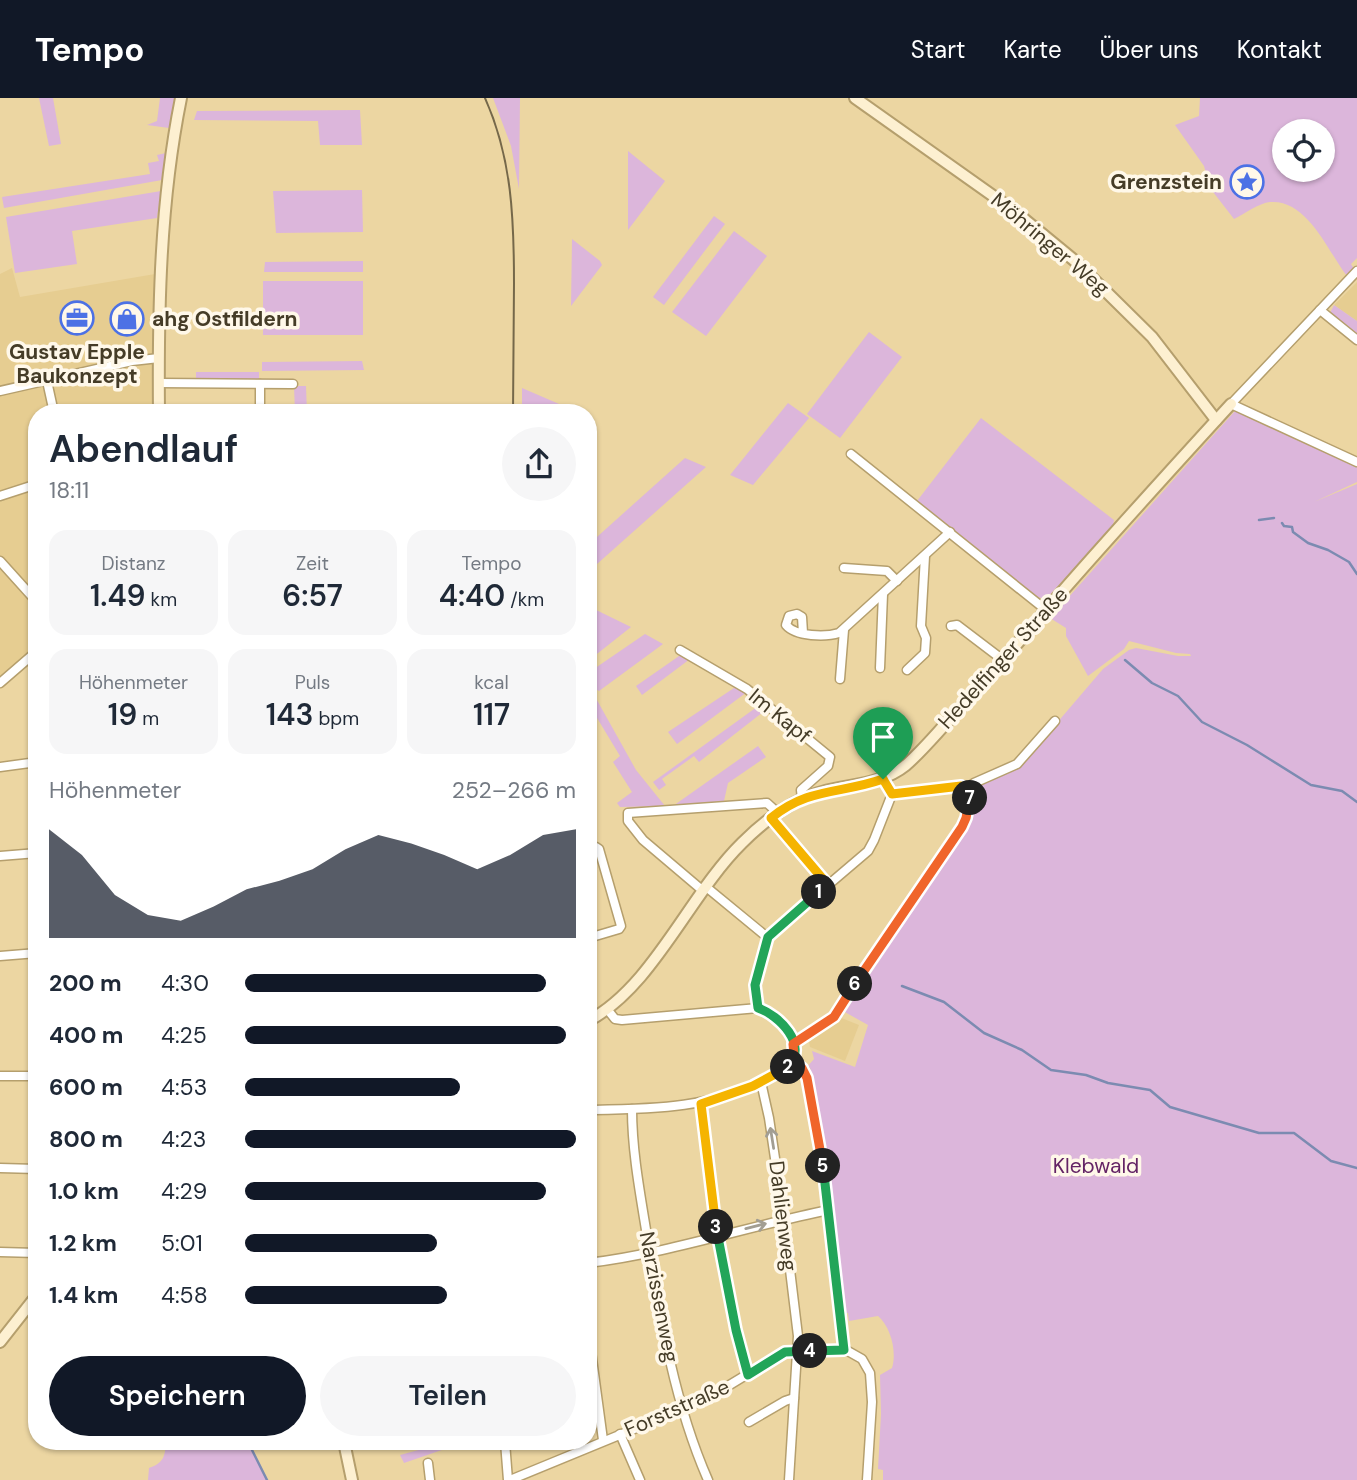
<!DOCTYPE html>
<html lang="de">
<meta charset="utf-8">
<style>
body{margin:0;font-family:"DM Sans",sans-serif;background:#f6f6f7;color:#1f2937;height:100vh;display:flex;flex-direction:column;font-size:26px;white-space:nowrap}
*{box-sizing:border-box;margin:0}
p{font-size:23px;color:#747a83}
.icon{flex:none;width:38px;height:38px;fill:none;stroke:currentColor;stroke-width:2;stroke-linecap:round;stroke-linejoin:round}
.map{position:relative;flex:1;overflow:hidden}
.panel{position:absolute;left:28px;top:306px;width:569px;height:1046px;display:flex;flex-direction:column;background:#fff;border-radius:28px;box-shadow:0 2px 5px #0004}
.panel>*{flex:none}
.tools{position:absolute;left:1272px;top:21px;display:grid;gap:14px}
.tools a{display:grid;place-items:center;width:63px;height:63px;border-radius:50%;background:#fff;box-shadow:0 2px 5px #0004;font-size:35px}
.pin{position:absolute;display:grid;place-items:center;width:60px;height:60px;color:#fff;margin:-72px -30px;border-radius:50% 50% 50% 0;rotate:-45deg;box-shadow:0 0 7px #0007}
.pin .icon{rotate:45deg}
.km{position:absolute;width:35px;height:35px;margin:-18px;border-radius:50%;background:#222;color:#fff;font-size:19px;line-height:35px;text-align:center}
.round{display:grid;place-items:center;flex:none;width:74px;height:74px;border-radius:37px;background:#f6f6f7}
.summary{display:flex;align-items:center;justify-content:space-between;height:119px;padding:0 21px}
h1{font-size:38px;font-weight:600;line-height:52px}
.metrics{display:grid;grid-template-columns:repeat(3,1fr);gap:10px;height:119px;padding:7px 21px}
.metrics div{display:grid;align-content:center;border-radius:18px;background:#f6f6f7;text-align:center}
.metrics b{font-size:30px;font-weight:600}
.metrics small{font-size:19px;font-weight:400}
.metrics p{font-size:19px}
.chart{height:196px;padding:14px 21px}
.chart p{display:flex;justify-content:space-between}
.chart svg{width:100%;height:126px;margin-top:7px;fill:#111827;opacity:.7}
.cta{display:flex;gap:14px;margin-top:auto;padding:14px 21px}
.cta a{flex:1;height:80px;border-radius:42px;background:#111827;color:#fff;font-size:28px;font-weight:600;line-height:80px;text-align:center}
.cta a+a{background:#f6f6f7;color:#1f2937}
ul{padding:0 21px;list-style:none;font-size:23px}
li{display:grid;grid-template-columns:112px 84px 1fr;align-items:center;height:52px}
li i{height:18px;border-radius:9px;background:#111827}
header{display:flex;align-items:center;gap:42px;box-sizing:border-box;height:98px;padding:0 35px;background:#111827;color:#fff}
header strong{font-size:33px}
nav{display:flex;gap:38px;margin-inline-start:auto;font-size:24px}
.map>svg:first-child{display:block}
.built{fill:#e6cd91}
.green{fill:#dcb6db;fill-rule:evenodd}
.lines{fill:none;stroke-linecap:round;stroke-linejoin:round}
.stream{stroke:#7c8bb1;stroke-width:2.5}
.street-casing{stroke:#b59f6d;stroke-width:11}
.secondary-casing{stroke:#b59f6d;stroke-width:14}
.street{stroke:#fff;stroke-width:8}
.secondary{stroke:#fdf0d1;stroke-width:10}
.tram{stroke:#75684a;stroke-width:2}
.oneway{stroke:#a29e93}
.split-1-casing{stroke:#fff;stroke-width:14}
.split-2-casing{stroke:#fff;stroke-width:14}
.split-3-casing{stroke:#fff;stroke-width:14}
.split-4-casing{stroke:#fff;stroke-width:14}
.split-5-casing{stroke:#fff;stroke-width:14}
.split-6-casing{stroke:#fff;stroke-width:14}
.split-7-casing{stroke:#fff;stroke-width:14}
.split-8-casing{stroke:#fff;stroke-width:14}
.split-1{stroke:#f5b400;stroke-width:9}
.split-2{stroke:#22a559;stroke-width:9}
.split-3{stroke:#f5b400;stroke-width:9}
.split-4{stroke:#22a559;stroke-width:9}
.split-5{stroke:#22a559;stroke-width:9}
.split-6{stroke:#f0652b;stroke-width:9}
.split-7{stroke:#f0652b;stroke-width:9}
.split-8{stroke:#f5b400;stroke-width:9}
.labels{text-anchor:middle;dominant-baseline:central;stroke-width:7;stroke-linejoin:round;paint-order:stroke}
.poi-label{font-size:21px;font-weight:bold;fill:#453c27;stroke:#fff8e9;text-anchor:end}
.street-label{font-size:21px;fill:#453c27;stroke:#fff8e9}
.park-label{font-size:21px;fill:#642465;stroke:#fff8e9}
</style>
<header>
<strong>Tempo</strong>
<nav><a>Start</a><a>Karte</a><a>Über uns</a><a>Kontakt</a></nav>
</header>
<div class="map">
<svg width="1357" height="1382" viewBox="0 0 1357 1382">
<rect width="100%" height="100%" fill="#ecd6a2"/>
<g class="built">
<polygon points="12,170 20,199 155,176 152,315 37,315 37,487 26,493 37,506 37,551 0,582 0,176"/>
<polygon points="1357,184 1357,223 1334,207"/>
<polygon points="839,919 859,927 845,963 810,949 809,944"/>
</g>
<g class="green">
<polygon points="39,0 53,0 61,46 49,48"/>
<polygon points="160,0 175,0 169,30 147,27 157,23"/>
<polygon points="493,0 520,0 519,91 511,48"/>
<path d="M1200,0H1357V160L1351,166L1354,171L1347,178C1328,154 1308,101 1270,104C1259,105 1244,116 1234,121L1210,90L1204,68L1175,27L1199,18ZM1284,33H1323V72H1284Z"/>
<polygon points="360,12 362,47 320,47 318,23 194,22 197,13"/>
<polygon points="628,53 665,83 628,132"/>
<polygon points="166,55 162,82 4,110 2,99 150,76 148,65 159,63 157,57"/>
<polygon points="362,92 363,134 276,135 273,93"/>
<polygon points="161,93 157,120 72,133 77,166 15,175 6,119"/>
<polygon points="714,118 725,126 664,207 653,199"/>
<polygon points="734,133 767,158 706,238 672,214"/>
<polygon points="572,141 600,163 602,167 571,208"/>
<polygon points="363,163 363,174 264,174 265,164"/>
<rect x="263" y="183" width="100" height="54"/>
<polygon points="1334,207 1357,223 1357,238 1330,215"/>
<polygon points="869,234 902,259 840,340 807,316"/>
<polygon points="362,263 364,272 262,273 262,264"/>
<rect x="196" y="274" width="63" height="9"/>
<polygon points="294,288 306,288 307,315 295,315"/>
<polygon points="522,290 580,315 522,315"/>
<polygon points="788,305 809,320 753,387 730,377"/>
<path d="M1235,313L1357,367V384L1314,404L1357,386V1382H883V1372L878,1371L881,1316L880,1277L892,1270C897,1254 891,1229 878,1218L849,1223L848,1215H843L806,970L814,961L812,953L855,969L868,927L843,913L965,728L973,702L972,692L974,687L1032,654L1103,571L1129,552L1136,550L1178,558H1191L1190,556L1176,555L1129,543L1124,551L1088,578L1066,538V530L1050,520Z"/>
<polygon points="981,320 1114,422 1113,427 1046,501 1037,499 917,403"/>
<polygon points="685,360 706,369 588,474 588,447"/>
<polygon points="588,508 631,529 588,563"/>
<polygon points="645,536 663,546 599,593 588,586 588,575"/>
<polygon points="682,556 690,561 642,597 636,588"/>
<polygon points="737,588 747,594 677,646 668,634"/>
<polygon points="588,592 593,595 636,672 665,708 620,709 617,705 632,694 613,664 620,658 588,605"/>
<polygon points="761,606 767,611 699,664 694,658 662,681 666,687 659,692 653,684"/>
<polygon points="758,648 766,659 728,685 724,703 673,708"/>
<path d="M166,1344H247L268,1382H148L149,1370C164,1365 165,1358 166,1344Z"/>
<polygon points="425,1344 465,1344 404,1365 400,1357 426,1350"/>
</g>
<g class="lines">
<g class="stream">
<polyline points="1259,422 1274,420"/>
<polyline points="1282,425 1284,428 1292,429 1293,434 1308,445 1328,452 1349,464 1357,476"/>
<polyline points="1125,562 1152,585 1178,598 1202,624 1247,647 1311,687 1342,693 1357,704"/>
<polyline points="902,888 944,904 984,935 1022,952 1051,972 1086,977 1108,985 1150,992 1170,1009 1259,1035 1294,1035 1331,1063 1357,1070"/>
<polyline points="248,1344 267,1382"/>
</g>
<defs>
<g id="street">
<polyline points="1357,173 1231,306 1357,364"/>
<polyline points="1320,212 1357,242"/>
<polyline points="47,283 54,315"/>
<polyline points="159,285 293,286"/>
<polyline points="0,293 132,263 159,260"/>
<polyline points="260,315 260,286"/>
<polyline points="851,356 1046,512"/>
<polyline points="0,398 37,386"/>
<polyline points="0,463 37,504"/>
<polyline points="844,470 887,473 897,483"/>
<polyline points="951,528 957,527 1003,562"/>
<path d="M803,535L802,519L797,516L789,518L786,527C796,539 826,539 839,535L950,434"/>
<polyline points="680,552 747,591 830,659 828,668 801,692 802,701"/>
<polyline points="880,570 883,496"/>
<polyline points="907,572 925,555 926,540 921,528 925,458"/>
<polyline points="840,581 844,532"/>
<polyline points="0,585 37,553"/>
<polyline points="0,669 37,664"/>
<polyline points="965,691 974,685 1017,666 1055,623"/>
<polyline points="892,696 958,688 965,691"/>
<polyline points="771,720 828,787"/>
<polyline points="588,752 596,749 599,751 621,828 619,831 592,839 588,837"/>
<polyline points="0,758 37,755"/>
<polyline points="705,788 767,839"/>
<polyline points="702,792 643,742 628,723 628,715 767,705 778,715"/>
<polyline points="0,858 37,855"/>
<polyline points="758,910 755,887 767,839 868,753 874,742 892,696 883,681"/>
<path d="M607,911L615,921L622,922L758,910C780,917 801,939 793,964"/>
<polyline points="792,946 828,923 838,914 963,727 970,703 965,691"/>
<polyline points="793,964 805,972 813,1011 825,1084 844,1252"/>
<polyline points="0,978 37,978"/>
<polyline points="761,984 769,1020 783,1114 798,1238 789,1382"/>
<polyline points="701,1006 718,1139 736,1232 748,1277"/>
<path d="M632,1011C632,1055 641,1100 648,1144C661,1224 675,1307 708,1382"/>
<path d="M588,1012C651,1011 713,1011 770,979C778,975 787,971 793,964"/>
<polyline points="0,1070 37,1071"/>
<polyline points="0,1154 37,1155"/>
<path d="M588,1165C670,1155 748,1128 829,1112"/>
<polyline points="588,1231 603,1342"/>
<polyline points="749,1324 785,1303 794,1300"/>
<polyline points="620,1336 640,1382"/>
<polyline points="505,1344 508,1382"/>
<polyline points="428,1365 430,1382"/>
<polyline points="510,1382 690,1308 718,1294 784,1254 846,1252 862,1261 870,1275 872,1304 867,1382"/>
</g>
<g id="secondary">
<polyline points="855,0 1013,112 1075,163 1152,239 1216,322"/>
<path d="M159,315C158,210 160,104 181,0"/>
<path d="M588,923C653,889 689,797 742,745C764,723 791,702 822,694C851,686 881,687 906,667C922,653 936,636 950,621C981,588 1011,553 1041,518C1103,446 1167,376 1231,306"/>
<polyline points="0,1244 37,1197"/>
<polyline points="344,1344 352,1382"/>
</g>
</defs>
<use href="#street" class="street-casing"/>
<use href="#secondary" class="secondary-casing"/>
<use href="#street" class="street"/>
<use href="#secondary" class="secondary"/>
<path class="tram" d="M485,0C512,60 514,121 514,185C514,228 513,272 513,315"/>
</g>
<defs><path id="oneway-shaft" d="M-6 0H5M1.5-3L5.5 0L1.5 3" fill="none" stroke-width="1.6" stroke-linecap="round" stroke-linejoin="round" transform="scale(1.75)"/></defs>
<g class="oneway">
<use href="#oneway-shaft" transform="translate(772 1040) rotate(-99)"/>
<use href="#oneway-shaft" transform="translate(756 1128) rotate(-14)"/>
</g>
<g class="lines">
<defs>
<path id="split-1" d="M819,794L828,787L771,720C809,689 841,696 883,681"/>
<path id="split-2" d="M788,969C809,947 779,917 758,910L755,887L768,839L819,794"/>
<polyline id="split-3" points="716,1129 701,1006 753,988 788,969"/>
<polyline id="split-4" points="716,1129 736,1232 748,1277 785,1254 810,1253"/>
<polyline id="split-5" points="810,1253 844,1252 823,1068"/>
<polyline id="split-6" points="823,1068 807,980 802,970 793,964 794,957 793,946 834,919 855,886"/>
<polyline id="split-7" points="855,886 962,729 966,720 970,700"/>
<polyline id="split-8" points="883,681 892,696 961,688 967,692 970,700"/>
</defs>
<use href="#split-1" class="split-1-casing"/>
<use href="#split-2" class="split-2-casing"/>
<use href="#split-3" class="split-3-casing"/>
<use href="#split-4" class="split-4-casing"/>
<use href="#split-5" class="split-5-casing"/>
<use href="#split-6" class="split-6-casing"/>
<use href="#split-7" class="split-7-casing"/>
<use href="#split-8" class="split-8-casing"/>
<use href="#split-1" class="split-1"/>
<use href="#split-2" class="split-2"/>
<use href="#split-3" class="split-3"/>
<use href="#split-4" class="split-4"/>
<use href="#split-5" class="split-5"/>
<use href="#split-6" class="split-6"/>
<use href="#split-7" class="split-7"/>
<use href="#split-8" class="split-8"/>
</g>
<defs>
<symbol id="sight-ring" viewBox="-11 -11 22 22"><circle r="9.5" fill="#fff8e9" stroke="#4c71e5" stroke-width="1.5"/><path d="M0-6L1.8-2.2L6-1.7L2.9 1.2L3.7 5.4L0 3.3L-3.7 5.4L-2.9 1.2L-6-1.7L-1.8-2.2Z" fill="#4c71e5"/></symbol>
<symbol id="office-ring" viewBox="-11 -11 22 22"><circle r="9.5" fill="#fff8e9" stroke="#4c71e5" stroke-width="1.5"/><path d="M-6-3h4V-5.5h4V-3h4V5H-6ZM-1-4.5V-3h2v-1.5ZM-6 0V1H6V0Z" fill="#4c71e5"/></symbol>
<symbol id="shop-ring" viewBox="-11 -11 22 22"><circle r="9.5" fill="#fff8e9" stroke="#4c71e5" stroke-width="1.5"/><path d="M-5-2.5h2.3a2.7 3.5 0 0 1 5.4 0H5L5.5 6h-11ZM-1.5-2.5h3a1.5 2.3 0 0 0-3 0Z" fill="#4c71e5"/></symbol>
</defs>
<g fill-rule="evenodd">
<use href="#sight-ring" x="1228" y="65" width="38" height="38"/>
<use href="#office-ring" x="58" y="201" width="38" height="38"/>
<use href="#shop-ring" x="108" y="202" width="38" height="38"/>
</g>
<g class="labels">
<g class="poi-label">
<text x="1222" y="84">Grenzstein</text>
<text x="152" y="221" text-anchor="start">ahg Ostfildern</text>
<text x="77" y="254" text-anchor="middle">Gustav Epple<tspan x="77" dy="24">Baukonzept</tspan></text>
</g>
<g class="street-label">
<text transform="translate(1050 146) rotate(40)">Möhringer Weg</text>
<text transform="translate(1003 560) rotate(-48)">Hedelfinger Straße</text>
<text transform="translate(780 618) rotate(39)">Im Kapf</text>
<text transform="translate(783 1118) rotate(83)">Dahlienweg</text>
<text transform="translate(659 1199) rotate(79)">Narzissenweg</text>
<text transform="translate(677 1310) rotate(-24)">Forststraße</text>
</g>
<g class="park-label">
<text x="1096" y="1068">Klebwald</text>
</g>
</g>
</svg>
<div class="tools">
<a><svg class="icon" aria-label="locate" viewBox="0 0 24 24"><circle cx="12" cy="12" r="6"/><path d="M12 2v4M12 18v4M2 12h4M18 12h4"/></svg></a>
</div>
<div class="pin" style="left:883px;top:681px;background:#1e9e55"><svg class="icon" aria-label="arrive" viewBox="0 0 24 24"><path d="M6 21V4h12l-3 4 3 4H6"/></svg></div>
<b class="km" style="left:819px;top:794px">1</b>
<b class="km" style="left:788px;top:969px">2</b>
<b class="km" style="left:716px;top:1129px">3</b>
<b class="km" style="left:810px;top:1253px">4</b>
<b class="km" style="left:823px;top:1068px">5</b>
<b class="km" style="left:855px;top:886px">6</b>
<b class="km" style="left:970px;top:700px">7</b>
<section class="panel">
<div class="summary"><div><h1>Abendlauf</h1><p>18:11</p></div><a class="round"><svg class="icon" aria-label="share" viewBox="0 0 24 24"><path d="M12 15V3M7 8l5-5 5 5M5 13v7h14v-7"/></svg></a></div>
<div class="metrics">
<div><p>Distanz</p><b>1.49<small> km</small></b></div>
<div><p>Zeit</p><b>6:57</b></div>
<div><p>Tempo</p><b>4:40<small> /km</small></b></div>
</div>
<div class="metrics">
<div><p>Höhenmeter</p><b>19<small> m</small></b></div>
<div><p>Puls</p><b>143<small> bpm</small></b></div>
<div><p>kcal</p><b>117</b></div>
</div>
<div class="chart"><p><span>Höhenmeter</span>252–266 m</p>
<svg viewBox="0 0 160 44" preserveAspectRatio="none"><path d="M0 44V6L10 15L20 29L30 36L40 38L50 33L60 27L70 24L80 20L90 13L100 8L110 11L120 15L130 20L140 15L150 8L160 6V44z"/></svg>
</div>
<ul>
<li><b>200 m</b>4:30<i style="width:91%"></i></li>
<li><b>400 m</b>4:25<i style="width:97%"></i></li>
<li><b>600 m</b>4:53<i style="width:65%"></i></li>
<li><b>800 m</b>4:23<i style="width:100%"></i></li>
<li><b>1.0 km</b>4:29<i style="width:91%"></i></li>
<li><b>1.2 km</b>5:01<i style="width:58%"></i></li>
<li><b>1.4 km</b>4:58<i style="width:61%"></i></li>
</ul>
<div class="cta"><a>Speichern</a><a>Teilen</a></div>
</section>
</div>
